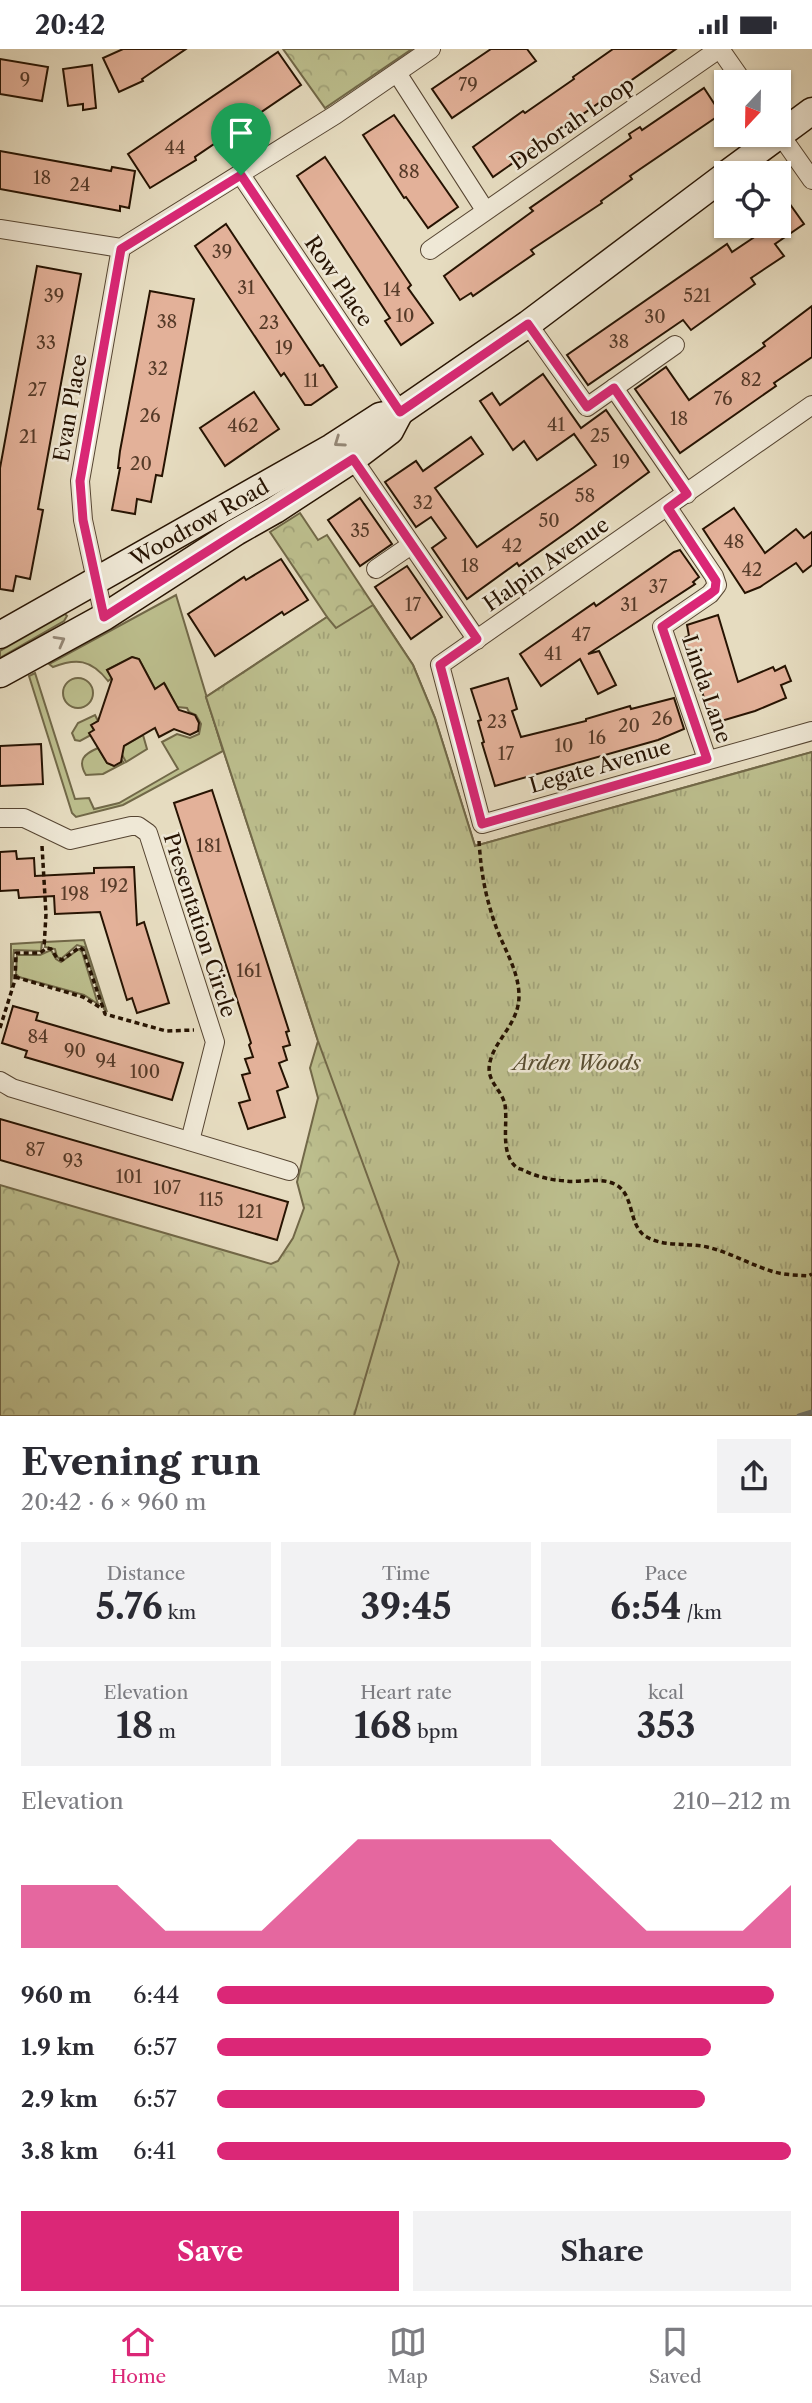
<!DOCTYPE html>
<meta charset="utf-8">
<style>
body{margin:0;font-family:"Libre Caslon Text",serif;background:#f2f2f3;color:#2b2b33;height:100vh;display:flex;flex-direction:column;font-size:26px;white-space:nowrap}
*{box-sizing:border-box;margin:0}
p{font-size:23px;color:#7c7c81}
.icon{flex:none;width:38px;height:38px;fill:none;stroke:currentColor;stroke-width:2;stroke-linecap:round;stroke-linejoin:round}
.map{position:relative;height:1367px;overflow:hidden}
.details{display:flex;flex-direction:column;background:#fff;flex:1}
.details>*{flex:none}
.needle{width:46px;rotate:202deg}
.controls{position:absolute;left:714px;top:21px;display:grid;gap:14px}
.controls a{display:grid;place-items:center;width:77px;height:77px;border-radius:0px;background:#fff;box-shadow:0 2px 5px #0004;font-size:35px}
.pin{position:absolute;display:grid;place-items:center;width:60px;height:60px;color:#fff;margin:-72px -30px;border-radius:50% 50% 50% 0;rotate:-45deg;box-shadow:0 0 7px #0007}
.pin .icon{rotate:45deg}
.round{display:grid;place-items:center;flex:none;width:74px;height:74px;border-radius:0px;background:#f2f2f3}
.headline{display:flex;align-items:center;justify-content:space-between;height:119px;padding:0 21px}
h1{font-size:38px;font-weight:700;line-height:52px}
.stats{display:grid;grid-template-columns:repeat(3,1fr);gap:10px;height:119px;padding:7px 21px}
.stats div{display:grid;align-content:center;border-radius:0px;background:#f2f2f3;text-align:center}
.stats b{font-size:35px;font-weight:700}
.stats small{font-size:19px;font-weight:400}
.stats p{font-size:19px}
.chart{height:196px;padding:14px 21px}
.chart p{display:flex;justify-content:space-between}
.chart svg{width:100%;height:126px;margin-top:7px;fill:#db2777;opacity:.7}
.cta{display:flex;gap:14px;margin-top:auto;padding:14px 21px}
.cta a{flex:1;height:80px;border-radius:0px;background:#db2777;color:#fff;font-size:28px;font-weight:700;line-height:80px;text-align:center}
.cta a+a{background:#f2f2f3;color:#2b2b33}
ul{padding:0 21px;list-style:none;font-size:23px}
li{display:grid;grid-template-columns:112px 84px 1fr;align-items:center;height:52px}
li i{height:18px;border-radius:9px;background:#db2777}
.status{display:flex;justify-content:space-between;align-items:center;height:49px;padding:0 35px;background:#fff;direction:ltr}
.status svg{height:19px;fill:currentColor}
.menu{display:flex;justify-content:space-around;align-items:center;height:98px;border-top:2px solid #e1e1e2;background:#fff;font-size:19px;color:#7c7c81}
.menu a{display:grid;justify-items:center;gap:4px}
.menu .selected{color:#db2777}
.map>svg:first-child{display:block}
.green{fill:#bcbe8d;stroke:#716848;stroke-width:2}
.forest{fill:url(#forest-crowns);stroke:#716848;stroke-width:2}
.park{fill:url(#park-tufts);stroke:#716848;stroke-width:2}
.lines{fill:none;stroke-linecap:round;stroke-linejoin:round}
.stream{stroke:#6c7772;stroke-width:5}
.building{fill:#e3b199;stroke:#261302;stroke-width:2}
.street-casing{stroke:#564532;stroke-width:20}
.secondary-casing{stroke:#261302;stroke-width:29}
.path{stroke:#261302;stroke-width:3.5;stroke-dasharray:5 3.5;stroke-linecap:butt}
.street{stroke:#efe8d6;stroke-width:18}
.secondary{stroke:#efe8d6;stroke-width:26}
.oneway{stroke:#958877}
.route-casing{stroke:#fff;stroke-width:14}
.route{stroke:#db2777;stroke-width:9}
.labels{text-anchor:middle;dominant-baseline:central;stroke-width:5;stroke-linejoin:round;paint-order:stroke}
.number-label{font-size:18px;fill:#553a28}
.street-label{font-size:21px;fill:#261302;stroke:#efe8d6}
.park-label{font-size:21px;font-style:italic;fill:#5a4f33;stroke:#efe8d6}
</style>
<div class="status"><b>20:42</b><svg viewBox="0 0 49 12"><path d="M0 12V9h3v3zM5 12V6h3v6zM10 12V3h3v9zM15 12V0h3v12zM26 1h20v11H26zM47 4h2v5h-2z"/></svg></div>
<div class="map">
<svg width="812" height="1367" viewBox="0 0 812 1367">
<defs>
<pattern id="forest-crowns" width="20" height="18" patternUnits="userSpaceOnUse" patternTransform="scale(1.75)"><rect width="20" height="18" fill="#bcbe8d"/><path d="M2 6a3 3 0 1 1 6 0M12 15a3 3 0 1 1 6 0" fill="none" stroke="#a1a278"/></pattern>
<pattern id="park-tufts" width="24" height="20" patternUnits="userSpaceOnUse" patternTransform="scale(1.75)"><rect width="24" height="20" fill="#bcbe8d"/><path d="M3 7l-1-3M5 7V3M7 7l1-3M15 17l-1-3M17 17v-4M19 17l1-3" fill="none" stroke="#a1a278"/></pattern>
</defs>
<rect width="100%" height="100%" fill="#e6dcc0"/>
<filter id="stains"><feTurbulence type="fractalNoise" baseFrequency=".00286" numOctaves="4"/><feColorMatrix values="0 0 0 0 .2 0 0 0 0 .09 0 0 0 0 .02 0 0 0 .5 -.17"/></filter>
<radialGradient id="worn" r=".72"><stop offset=".6" stop-color="#630" stop-opacity="0"/><stop offset="1" stop-color="#630" stop-opacity=".3"/></radialGradient>
<g class="green">
<path d="M176,546L223,702L123,756L76,768L72,764L29,627L35,624L75,750L89,749L94,760L119,754L178,720L162,693L177,685L190,689L199,685L201,675L196,666L189,663L187,659L177,658L165,635L155,640L139,610L132,608L107,621L112,629L108,632C91,610 76,609 53,618L49,615Z"/>
<polygon points="65,565 67,567 64,572 0,609 0,602"/>
<circle cx="78" cy="644" r="15"/>
<polygon points="95,666 98,672 92,676 94,681 91,686 80,692 75,691 72,684 78,674"/>
<polygon points="143,686 147,700 126,713 119,700"/>
<path d="M98,699L107,714L114,717L121,710L124,714L103,725L86,726C77,711 84,705 98,699Z"/>
<polygon points="84,891 107,963 104,960 84,898 77,896 61,910 57,908 55,900 45,898 45,893"/>
<polygon points="42,893 41,902 14,901 11,939 11,895"/>
<polygon points="79,900 82,903 98,955 84,946 19,928 16,925 17,906 40,906 51,901 56,910 61,913"/>
</g>
<g class="forest">
<polygon points="283,0 412,0 325,59"/>
<polygon points="300,464 318,491 327,486 413,616 435,669 475,797 812,703 812,1367 0,1367 0,1136 271,1215 278,1212 293,1189 304,1159 297,1133 318,1049 310,1019 318,992 206,648 327,568 270,483"/>
</g>
<polygon class="park" points="373,556 413,616 435,669 475,797 812,703 812,1367 354,1367 399,1213 318,992 206,648 327,568 336,579"/>
<g class="lines">
<polyline class="stream" points="799,1367 812,1363"/>
</g>
<g class="building">
<polygon points="123,0 186,0 142,30 143,32 119,43 103,9"/>
<polygon points="491,0 527,0 536,12 452,69 432,40"/>
<polygon points="613,0 676,0 493,128 473,98 523,62 525,64 574,30 573,28"/>
<polygon points="278,3 301,36 195,108 196,111 150,139 128,105"/>
<polygon points="0,10 48,18 42,52 0,45"/>
<polygon points="92,16 96,59 83,61 83,55 68,57 63,20"/>
<polygon points="704,39 721,65 630,127 632,130 601,152 602,154 531,201 534,205 473,247 471,244 460,251 444,227 533,162 530,159 631,89 629,85 640,78 642,81"/>
<polygon points="394,66 458,158 428,179 406,148 404,149 363,86"/>
<polygon points="0,102 111,122 112,118 135,122 129,159 120,157 120,162 0,140"/>
<polygon points="325,108 411,236 408,239 433,274 401,296 385,272 390,269 297,127"/>
<polygon points="787,151 804,175 775,195 784,207 751,229 755,235 691,281 683,271 588,336 567,306 727,195 732,203 771,177 779,177 779,157"/>
<polygon points="226,175 320,317 323,316 337,338 311,356 305,356 284,324 281,327 195,197"/>
<polygon points="37,217 81,225 38,460 43,461 30,530 16,527 13,542 0,540 0,419"/>
<polygon points="150,242 194,250 162,427 156,426 151,453 137,450 135,465 112,461 120,419 118,419 120,402"/>
<polygon points="812,257 812,308 774,334 776,337 680,404 635,340 666,318 689,351 765,297 763,294"/>
<polygon points="543,325 581,379 606,361 649,423 573,479 519,517 517,514 467,550 432,499 446,489 431,468 416,478 385,433 416,412 423,422 471,388 483,405 435,439 477,498 596,416 574,385 537,411 524,392 513,401 480,352 492,344 500,356"/>
<polygon points="254,343 279,380 225,417 200,379"/>
<polygon points="360,449 392,495 360,517 328,471"/>
<polygon points="734,459 765,504 796,480 804,489 812,483 812,516 803,523 796,514 760,538 745,544 703,480"/>
<polygon points="680,501 699,528 693,533 695,535 588,605 599,602 616,636 598,645 580,610 541,637 520,605 594,554 596,557 674,503"/>
<polygon points="281,510 308,551 284,566 282,563 215,607 188,565 244,528 246,531"/>
<polygon points="407,517 442,568 411,590 375,538"/>
<polygon points="718,566 738,633 773,618 775,622 785,617 791,632 781,636 786,649 755,662 711,675 699,631 682,590 689,587 687,576"/>
<polygon points="132,608 139,610 155,640 164,634 179,661 195,666 199,674 198,682 190,686 174,680 159,688 155,679 124,697 121,713 114,717 107,714 89,684 94,681 91,676 98,672 112,630 107,621"/>
<polygon points="508,629 517,660 512,662 521,688 586,672 586,670 630,657 631,660 674,649 684,680 658,691 495,737 482,694 484,693 478,672 481,671 471,640"/>
<polygon points="41,695 43,735 0,737 0,697"/>
<polygon points="212,741 289,982 286,983 290,996 283,998 287,1011 279,1014 288,1038 277,1042 285,1068 248,1080 239,1054 250,1051 242,1026 250,1024 245,1010 253,1008 249,996 251,994 174,754"/>
<polygon points="16,802 17,810 34,809 35,827 94,824 94,819 134,818 137,876 144,873 169,954 137,964 132,949 127,951 100,863 55,865 54,847 19,849 18,841 0,842 0,803"/>
<polygon points="13,957 38,964 36,971 183,1014 172,1051 25,1008 27,1002 2,994"/>
<polygon points="0,1070 288,1153 277,1191 0,1111"/>
</g>
<g class="lines">
<defs>
<g id="street">
<polyline points="720,0 743,33"/>
<polyline points="397,24 485,161"/>
<polyline points="779,84 812,131"/>
<polyline points="241,126 400,363"/>
<polyline points="0,180 121,199 335,66 431,0"/>
<polyline points="430,201 719,0"/>
<polyline points="528,275 587,358 675,296"/>
<polyline points="614,339 687,445"/>
<polyline points="812,356 440,616 482,775 812,682"/>
<polyline points="353,410 477,591"/>
<polyline points="668,459 714,527 717,536 710,545 662,578 707,710"/>
<polyline points="376,520 411,496"/>
<polyline points="104,568 83,471 80,432 121,199"/>
<polyline points="0,769 24,769 70,791 131,777 138,777 148,784 215,993 190,1092"/>
<polyline points="0,1032 12,1039 289,1122"/>
</g>
<g id="secondary">
<polyline points="728,124 812,62"/>
<path id="s1" d="M0,586L332,398L380,367L400,363L528,275L726,126"/>
<polyline points="0,625 104,568 236,483 275,461 353,410 390,382 400,363"/>
</g>
</defs>
<use href="#street" class="street-casing"/>
<use href="#secondary" class="secondary-casing"/>
<g class="path">
<path d="M479,792C481,823 485,846 495,875C503,898 518,920 519,945C520,974 495,990 490,1013C485,1032 502,1040 505,1056C508,1075 500,1102 515,1117C518,1120 522,1120 525,1122C538,1128 551,1131 566,1132C582,1134 603,1127 618,1137C634,1148 629,1176 645,1187C665,1199 685,1193 707,1198C729,1203 749,1215 771,1222C783,1226 796,1226 808,1227L812,1225"/>
<polyline points="42,797 46,865 44,899"/>
<polyline points="15,928 83,948 101,959"/>
<polyline points="0,979 15,931 16,904 40,904 47,899 51,900 57,909 62,911 80,898 83,901 105,965 166,982 194,981"/>
</g>
<use href="#street" class="street"/>
<use href="#secondary" class="secondary"/>
</g>
<defs><path id="oneway-chevron" d="M-2-3.5L2.5 0L-2 3.5" fill="none" stroke-width="1.6" stroke-linecap="round" stroke-linejoin="round" transform="scale(1.75)"/></defs>
<g class="oneway">
<use href="#oneway-chevron" transform="translate(339 393) rotate(145)"/>
<use href="#oneway-chevron" transform="translate(60 592) rotate(-29)"/>
</g>
<g class="lines">
<defs>
<polygon id="route" points="241,126 400,363 528,275 587,358 614,339 687,445 668,459 716,532 715,541 710,545 662,578 707,710 482,775 440,616 477,590 353,410 104,568 83,471 80,432 121,200"/>
</defs>
<use href="#route" class="route-casing"/>
<use href="#route" class="route"/>
</g>
<g class="labels">
<g class="number-label">
<text x="25" y="31">9</text>
<text x="468" y="36">79</text>
<text x="175" y="99">44</text>
<text x="409" y="123">88</text>
<text x="42" y="129">18</text>
<text x="80" y="136">24</text>
<text x="222" y="203">39</text>
<text x="246" y="239">31</text>
<text x="392" y="241">14</text>
<text x="54" y="247">39</text>
<text x="697" y="247">521</text>
<text x="405" y="267">10</text>
<text x="655" y="268">30</text>
<text x="167" y="273">38</text>
<text x="269" y="274">23</text>
<text x="619" y="293">38</text>
<text x="46" y="294">33</text>
<text x="284" y="299">19</text>
<text x="158" y="320">32</text>
<text x="751" y="331">82</text>
<text x="311" y="332">11</text>
<text x="37" y="341">27</text>
<text x="723" y="350">76</text>
<text x="150" y="367">26</text>
<text x="679" y="370">18</text>
<text x="556" y="376">41</text>
<text x="243" y="377">462</text>
<text x="600" y="387">25</text>
<text x="28" y="388">21</text>
<text x="621" y="413">19</text>
<text x="141" y="415">20</text>
<text x="585" y="447">58</text>
<text x="423" y="454">32</text>
<text x="549" y="472">50</text>
<text x="360" y="482">35</text>
<text x="734" y="493">48</text>
<text x="512" y="497">42</text>
<text x="470" y="517">18</text>
<text x="752" y="521">42</text>
<text x="658" y="538">37</text>
<text x="413" y="556">17</text>
<text x="629" y="556">31</text>
<text x="581" y="586">47</text>
<text x="553" y="605">41</text>
<text x="662" y="670">26</text>
<text x="497" y="673">23</text>
<text x="629" y="677">20</text>
<text x="597" y="689">16</text>
<text x="564" y="697">10</text>
<text x="506" y="705">17</text>
<text x="209" y="797">181</text>
<text x="114" y="837">192</text>
<text x="75" y="845">198</text>
<text x="249" y="922">161</text>
<text x="38" y="988">84</text>
<text x="75" y="1002">90</text>
<text x="106" y="1012">94</text>
<text x="145" y="1023">100</text>
<text x="35" y="1101">87</text>
<text x="73" y="1112">93</text>
<text x="129" y="1128">101</text>
<text x="167" y="1139">107</text>
<text x="211" y="1151">115</text>
<text x="250" y="1163">121</text>
</g>
<g class="street-label">
<text transform="translate(572 74) rotate(-35)">Deborah Loop</text>
<text transform="translate(339 232) rotate(56)">Row Place</text>
<text transform="translate(70 359) rotate(-80)">Evan Place</text>
<text stroke="none"><textPath href="#s1" startOffset="229">Woodrow Road</textPath></text>
<text transform="translate(546 515) rotate(-35)">Halpin Avenue</text>
<text transform="translate(707 640) rotate(71)">Linda Lane</text>
<text transform="translate(600 717) rotate(-16)">Legate Avenue</text>
<text transform="translate(200 876) rotate(72)">Presentation Circle</text>
</g>
<g class="park-label">
<text x="577" y="1013">Arden Woods</text>
</g>
</g>
<rect width="100%" height="100%" filter="url(#stains)"/>
<rect width="100%" height="100%" fill="url(#worn)"/>
</svg>
<div class="controls">
<a><svg class="needle" viewBox="-14 -14 28 28"><path d="M0-13l5 13h-10z" fill="#e53935"/><path d="M0 13l5-13h-10z" fill="#7c7c81"/></svg></a>
<a><svg class="icon" aria-label="locate" viewBox="0 0 24 24"><circle cx="12" cy="12" r="6"/><path d="M12 2v4M12 18v4M2 12h4M18 12h4"/></svg></a>
</div>
<div class="pin" style="left:241px;top:126px;background:#1e9e55"><svg class="icon" aria-label="arrive" viewBox="0 0 24 24"><path d="M6 21V4h12l-3 4 3 4H6"/></svg></div>
</div>
<section class="details">
<div class="headline"><div><h1>Evening run</h1><p>20:42 · 6 × 960 m</p></div><a class="round"><svg class="icon" aria-label="share" viewBox="0 0 24 24"><path d="M12 15V3M7 8l5-5 5 5M5 13v7h14v-7"/></svg></a></div>
<div class="stats">
<div><p>Distance</p><b>5.76<small> km</small></b></div>
<div><p>Time</p><b>39:45</b></div>
<div><p>Pace</p><b>6:54<small> /km</small></b></div>
</div>
<div class="stats">
<div><p>Elevation</p><b>18<small> m</small></b></div>
<div><p>Heart rate</p><b>168<small> bpm</small></b></div>
<div><p>kcal</p><b>353</b></div>
</div>
<div class="chart"><p><span>Elevation</span>210–212 m</p>
<svg viewBox="0 0 160 44" preserveAspectRatio="none"><path d="M0 44V22L10 22L20 22L30 38L40 38L50 38L60 22L70 6L80 6L90 6L100 6L110 6L120 22L130 38L140 38L150 38L160 22V44z"/></svg>
</div>
<ul>
<li><b>960 m</b>6:44<i style="width:97%"></i></li>
<li><b>1.9 km</b>6:57<i style="width:86%"></i></li>
<li><b>2.9 km</b>6:57<i style="width:85%"></i></li>
<li><b>3.8 km</b>6:41<i style="width:100%"></i></li>
</ul>
<div class="cta"><a>Save</a><a>Share</a></div>
</section>
<nav class="menu">
<a class="selected"><svg class="icon" aria-label="home" viewBox="0 0 24 24"><path d="M3 11l9-7 9 7M6 9v11h12V9"/></svg>Home</a>
<a><svg class="icon" aria-label="map" viewBox="0 0 24 24"><path d="M3 6l6-2 6 2 6-2v14l-6 2-6-2-6 2zM9 4v14M15 6v14"/></svg>Map</a>
<a><svg class="icon" aria-label="saved" viewBox="0 0 24 24"><path d="M7 4h10v16l-5-4-5 4z"/></svg>Saved</a>
</nav>
